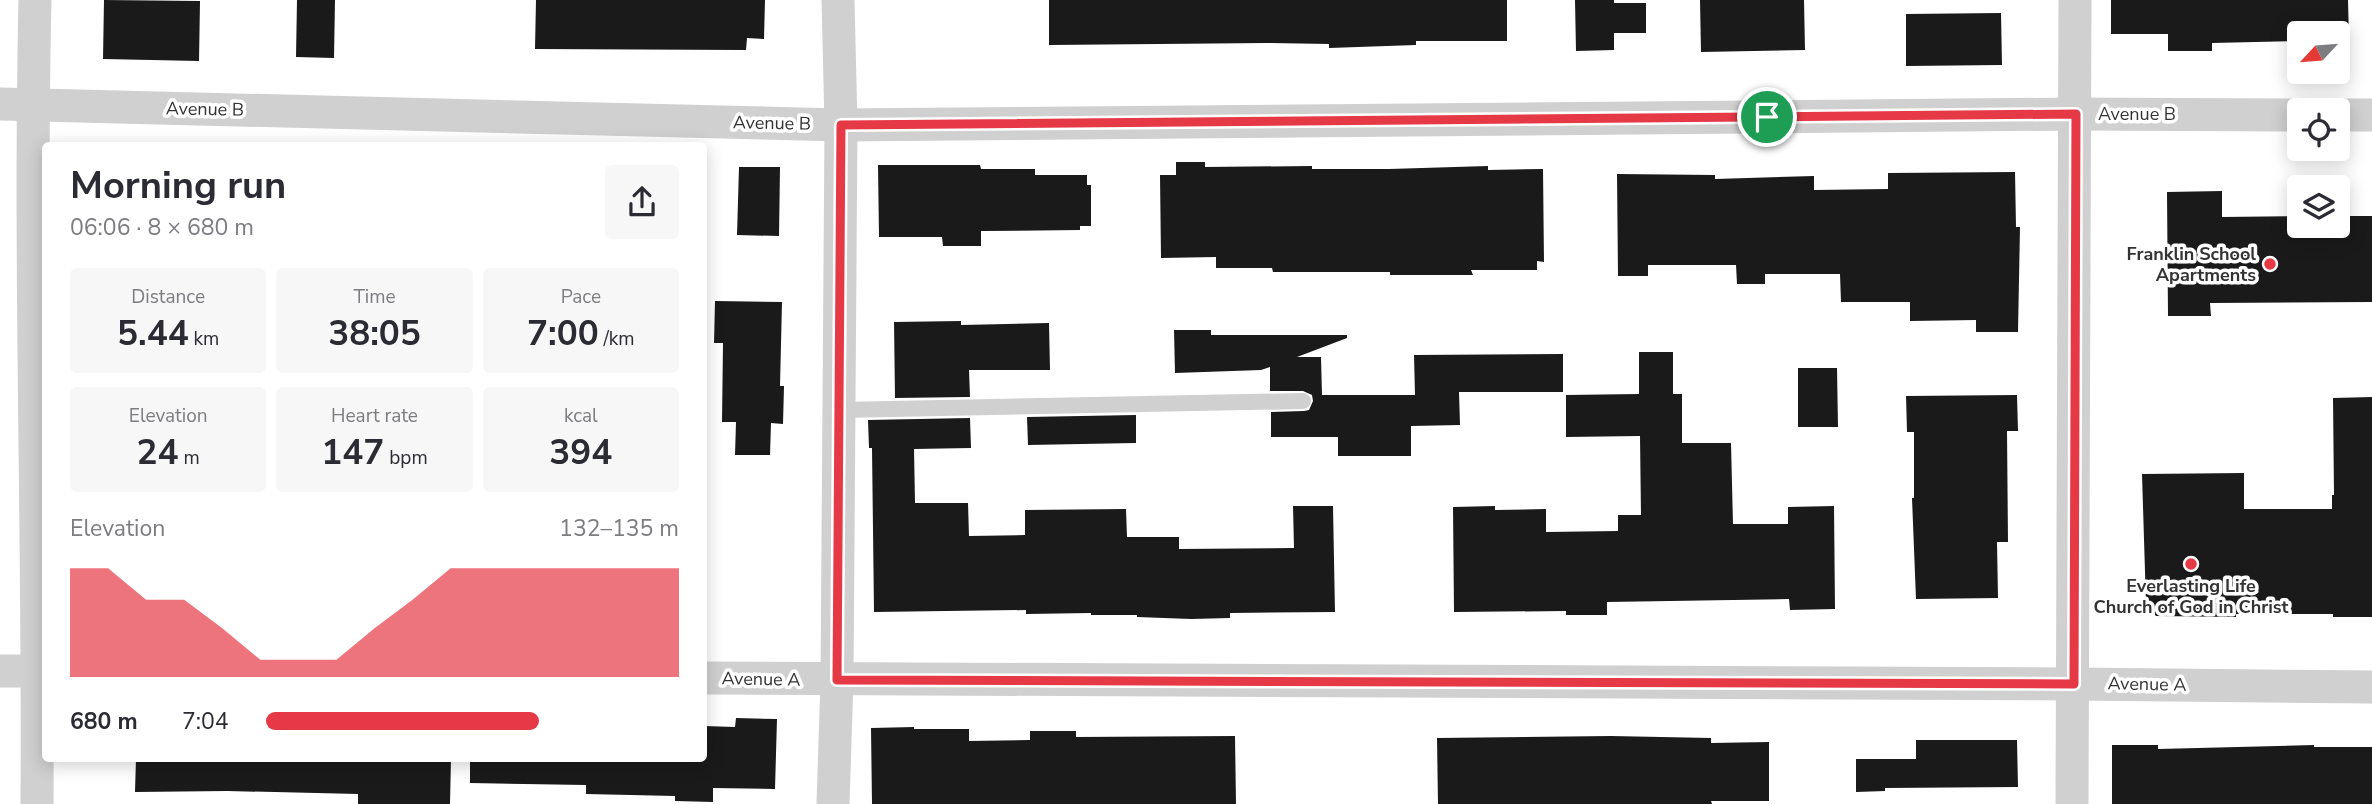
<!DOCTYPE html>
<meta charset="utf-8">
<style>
body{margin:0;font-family:"Nunito Sans",sans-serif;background:#f7f7f7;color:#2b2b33;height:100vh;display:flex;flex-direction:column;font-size:26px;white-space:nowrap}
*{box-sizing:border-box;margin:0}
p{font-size:23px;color:#7c7c81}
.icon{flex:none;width:38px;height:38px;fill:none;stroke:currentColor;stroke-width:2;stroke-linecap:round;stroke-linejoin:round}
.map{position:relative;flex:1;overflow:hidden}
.sheet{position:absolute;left:42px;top:142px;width:665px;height:620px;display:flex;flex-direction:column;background:#fff;border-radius:7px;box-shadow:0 4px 18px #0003}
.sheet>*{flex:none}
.needle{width:46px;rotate:244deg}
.fabs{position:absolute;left:2287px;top:21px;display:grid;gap:14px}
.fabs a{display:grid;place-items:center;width:63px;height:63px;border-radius:7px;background:#fff;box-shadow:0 4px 18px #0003;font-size:35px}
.pin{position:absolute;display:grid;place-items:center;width:60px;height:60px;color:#fff;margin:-30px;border:4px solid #fff;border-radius:50%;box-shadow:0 2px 7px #0007}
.round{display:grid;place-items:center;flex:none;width:74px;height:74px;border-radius:7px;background:#f7f7f7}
.summary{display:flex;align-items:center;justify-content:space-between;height:119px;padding:0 28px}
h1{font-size:38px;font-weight:700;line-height:52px}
.metrics{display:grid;grid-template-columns:repeat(3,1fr);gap:10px;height:119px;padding:7px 28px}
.metrics div{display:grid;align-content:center;border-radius:7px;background:#f7f7f7;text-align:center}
.metrics b{font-size:35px;font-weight:700}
.metrics small{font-size:19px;font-weight:400}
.metrics p{font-size:19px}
.chart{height:196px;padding:14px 28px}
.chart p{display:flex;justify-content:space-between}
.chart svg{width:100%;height:126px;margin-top:7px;fill:#e63946;opacity:.7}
ul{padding:0 28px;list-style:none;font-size:23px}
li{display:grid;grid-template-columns:112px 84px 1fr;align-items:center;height:52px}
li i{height:18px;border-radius:9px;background:#e63946}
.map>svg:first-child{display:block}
.building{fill:#1a1a1a}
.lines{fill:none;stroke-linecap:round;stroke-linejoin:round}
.lane{stroke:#d0d0d0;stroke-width:16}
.street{stroke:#d0d0d0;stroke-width:33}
.route-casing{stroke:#fff;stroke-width:14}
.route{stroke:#e63946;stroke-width:9}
.poi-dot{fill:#e63946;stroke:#fff;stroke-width:2.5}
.labels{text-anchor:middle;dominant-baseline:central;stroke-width:7;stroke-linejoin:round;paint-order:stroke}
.street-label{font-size:18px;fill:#333;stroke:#fff}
.poi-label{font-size:18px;font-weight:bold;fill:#333;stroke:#fff;text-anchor:end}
</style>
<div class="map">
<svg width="2372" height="804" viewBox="0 0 2372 804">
<rect width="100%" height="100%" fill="#fff"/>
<g class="building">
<polygon points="104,0 200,1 199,61 103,59"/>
<polygon points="297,0 335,0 334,58 296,57"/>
<polygon points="536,0 765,0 764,39 747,38 746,50 535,49"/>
<polygon points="1049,0 1507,0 1507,41 1416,41 1416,45 1329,48 1329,44 1267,43 1049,45"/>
<polygon points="1575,0 1614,0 1614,3 1646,3 1646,33 1614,33 1614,50 1576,51"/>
<polygon points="1700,0 1804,0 1805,50 1701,52"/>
<polygon points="2111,0 2348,0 2349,40 2338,41 2338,33 2300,33 2300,41 2212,43 2212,51 2168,51 2168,34 2111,34"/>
<polygon points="2001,13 2002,65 1906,66 1906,14"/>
<polygon points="1176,162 1205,162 1205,167 1312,166 1312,169 1389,169 1488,166 1488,170 1543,169 1544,262 1537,261 1537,270 1471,270 1473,275 1390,275 1390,272 1273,272 1272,268 1216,268 1216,257 1161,258 1160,175 1176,175"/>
<polygon points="878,165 980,165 981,169 1035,169 1035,175 1087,175 1087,185 1091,185 1091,226 1080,226 1080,230 981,231 981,246 943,246 942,237 879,237"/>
<polygon points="739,167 780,167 779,236 737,235"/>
<polygon points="2015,172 2016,227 2020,227 2018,332 1976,332 1976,320 1910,321 1910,302 1841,302 1840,274 1765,274 1765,284 1737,284 1736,265 1648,265 1648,276 1618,276 1617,174 1715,175 1715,179 1814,176 1814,190 1888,189 1888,173"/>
<polygon points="2222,191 2222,217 2300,216 2300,226 2338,226 2338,216 2372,216 2372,302 2210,303 2211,316 2168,316 2167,192"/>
<polygon points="715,301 782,302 780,386 784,386 783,424 771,423 770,455 735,455 736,422 722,422 723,343 714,343"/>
<polygon points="961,321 961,325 1049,323 1050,370 969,370 970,397 895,398 894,322"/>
<polygon points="1174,330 1211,330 1211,335 1347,335 1347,338 1297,357 1321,357 1322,395 1415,395 1414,355 1563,354 1563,392 1459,392 1460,425 1411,426 1411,456 1338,456 1338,437 1271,437 1271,412 1304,411 1309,410 1313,401 1312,395 1303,391 1270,391 1270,367 1261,370 1175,373"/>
<polygon points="1639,352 1673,352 1673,394 1682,394 1682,443 1731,443 1733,524 1788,524 1788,507 1834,506 1835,609 1790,610 1789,599 1607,602 1607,615 1566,615 1566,611 1454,612 1453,507 1495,506 1495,510 1546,509 1546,532 1618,531 1618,515 1641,515 1640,436 1566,437 1566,395 1639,394"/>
<polygon points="1798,368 1837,368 1838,427 1798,427"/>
<polygon points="2017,395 2018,431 2007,431 2008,542 1997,542 1998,598 1916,599 1912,498 1914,498 1914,432 1907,432 1906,396"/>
<polygon points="2372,397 2372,617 2333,617 2333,614 2236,614 2236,617 2156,616 2146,604 2142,474 2244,473 2244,509 2332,509 2332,495 2334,495 2333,398"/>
<polygon points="1136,415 1136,443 1028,445 1027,417"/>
<polygon points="970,418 971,448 914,449 915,503 968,503 969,536 1025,535 1025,510 1126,509 1127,537 1179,537 1179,549 1294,548 1293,506 1333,506 1335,612 1230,613 1230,618 1191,619 1137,617 1137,615 1091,615 1091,613 1026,614 1026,610 874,612 872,448 869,448 868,420"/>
<polygon points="736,718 777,719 775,789 713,788 713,802 675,801 675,796 586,794 586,785 470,783 470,758 704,758 704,726 735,727"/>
<polygon points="914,727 914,729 969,729 969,741 1030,740 1030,731 1076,731 1076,737 1235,736 1236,804 872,804 871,728"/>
<polygon points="1611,736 1711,738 1711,743 1769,742 1769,801 1711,801 1712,804 1438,804 1437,738"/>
<polygon points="1916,740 2017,740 2018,787 1885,788 1885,791 1856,792 1856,759 1916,759"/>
<polygon points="2112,745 2158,745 2158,749 2314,745 2314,747 2372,747 2372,804 2112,804"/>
<polygon points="136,758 451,758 450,804 358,804 358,794 227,791 135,792"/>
</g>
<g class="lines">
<polyline class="lane" points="839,410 1303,401"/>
<g class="street">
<path d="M35,0C29,268 39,536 37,804"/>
<polyline points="0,104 841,125 2075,114 2300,115"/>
<polyline points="2338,115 2372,115"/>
<polyline points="0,671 46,671"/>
<polyline points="704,678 2074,684 2372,687"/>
<polyline points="833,804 837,680 841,125 838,0"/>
<polyline points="2072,804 2075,0"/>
</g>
</g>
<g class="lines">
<defs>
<polygon id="route" points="2076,114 2074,684 837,680 841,125"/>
</defs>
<use href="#route" class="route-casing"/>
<use href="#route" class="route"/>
</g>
<g class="poi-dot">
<circle cx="2270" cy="264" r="7"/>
<circle cx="2191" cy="564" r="7"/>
</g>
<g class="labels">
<g class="street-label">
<text transform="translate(205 109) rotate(1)">Avenue B</text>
<text x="2137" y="114">Avenue B</text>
<text transform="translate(772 123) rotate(1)">Avenue B</text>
<text transform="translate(761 679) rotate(1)">Avenue A</text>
<text transform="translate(2147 684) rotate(1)">Avenue A</text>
</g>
<g class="poi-label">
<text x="2256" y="254">Franklin School<tspan x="2256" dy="21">Apartments</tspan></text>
<text x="2191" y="586" text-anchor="middle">Everlasting Life<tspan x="2191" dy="21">Church of God in Christ</tspan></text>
</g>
</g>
</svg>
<div class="fabs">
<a><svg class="needle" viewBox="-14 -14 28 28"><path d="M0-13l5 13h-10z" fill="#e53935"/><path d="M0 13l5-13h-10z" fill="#7c7c81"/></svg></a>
<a><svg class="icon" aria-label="locate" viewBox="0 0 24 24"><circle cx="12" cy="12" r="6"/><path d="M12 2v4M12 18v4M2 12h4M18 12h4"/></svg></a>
<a><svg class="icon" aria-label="layers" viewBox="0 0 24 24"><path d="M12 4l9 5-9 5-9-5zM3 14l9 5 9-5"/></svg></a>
</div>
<div class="pin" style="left:1767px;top:117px;background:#1e9e55"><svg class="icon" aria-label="arrive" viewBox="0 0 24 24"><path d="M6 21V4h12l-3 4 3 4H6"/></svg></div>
<section class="sheet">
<div class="summary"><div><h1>Morning run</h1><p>06:06 · 8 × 680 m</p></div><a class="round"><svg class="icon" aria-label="share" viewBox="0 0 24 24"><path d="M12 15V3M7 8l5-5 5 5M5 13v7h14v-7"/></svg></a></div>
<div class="metrics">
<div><p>Distance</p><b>5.44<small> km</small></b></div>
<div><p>Time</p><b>38:05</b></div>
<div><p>Pace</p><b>7:00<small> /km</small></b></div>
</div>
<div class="metrics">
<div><p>Elevation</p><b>24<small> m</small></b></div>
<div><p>Heart rate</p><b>147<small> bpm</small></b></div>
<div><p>kcal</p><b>394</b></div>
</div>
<div class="chart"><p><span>Elevation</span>132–135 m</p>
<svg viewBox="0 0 160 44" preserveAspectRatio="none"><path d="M0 44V6L10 6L20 17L30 17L40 27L50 38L60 38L70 38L80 27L90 17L100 6L110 6L120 6L130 6L140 6L150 6L160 6V44z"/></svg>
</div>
<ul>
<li><b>680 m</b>7:04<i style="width:66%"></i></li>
</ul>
</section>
</div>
